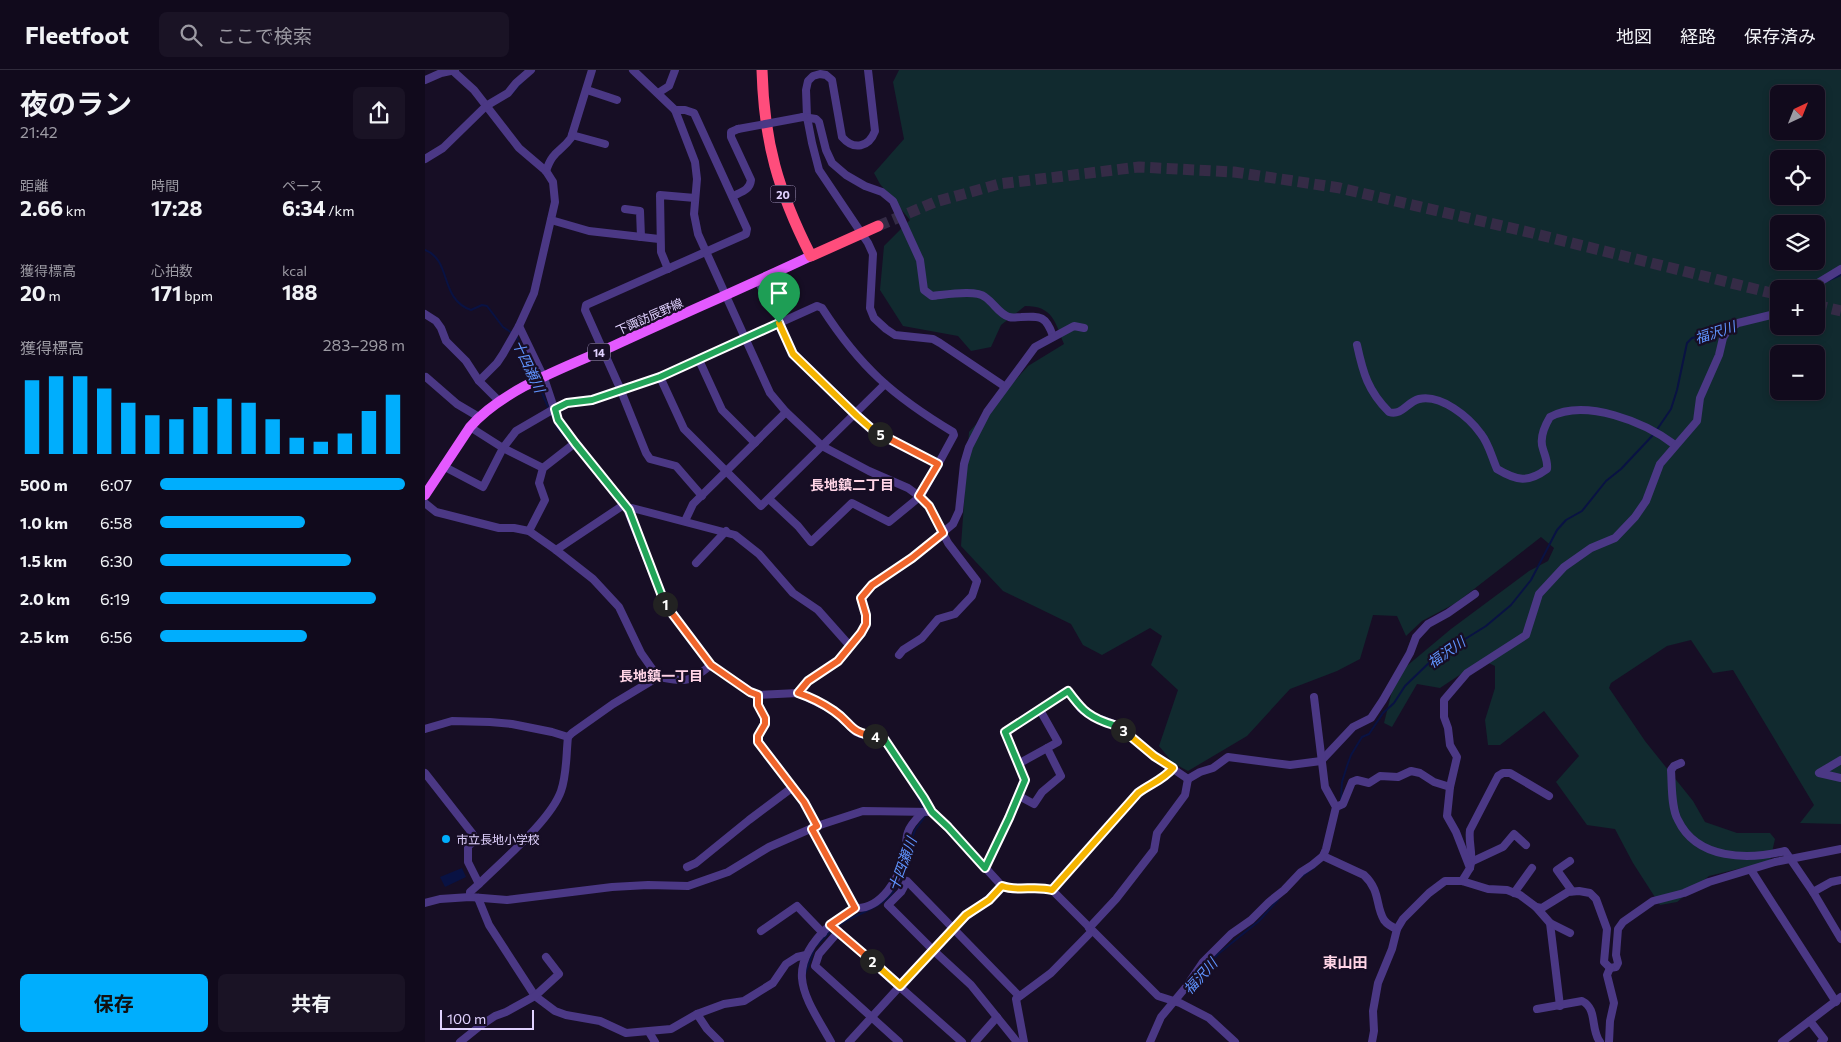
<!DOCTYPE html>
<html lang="ja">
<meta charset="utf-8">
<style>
body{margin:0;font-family:Commissioner,"Noto Sans JP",sans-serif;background:#1a1325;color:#f1f3f6;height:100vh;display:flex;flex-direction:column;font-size:19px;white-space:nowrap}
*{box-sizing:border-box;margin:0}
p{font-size:16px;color:#9c9aa3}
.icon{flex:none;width:28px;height:28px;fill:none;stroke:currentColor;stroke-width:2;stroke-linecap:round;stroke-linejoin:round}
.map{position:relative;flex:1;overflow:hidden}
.sheet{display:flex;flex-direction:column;background:#110a1c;width:425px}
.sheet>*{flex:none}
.needle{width:32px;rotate:43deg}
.buttons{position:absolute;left:1345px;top:15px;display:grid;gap:10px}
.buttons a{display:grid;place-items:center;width:55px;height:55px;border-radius:8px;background:#110a1c;box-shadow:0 2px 8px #0003,0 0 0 1px #302b3b;font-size:25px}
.scale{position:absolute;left:15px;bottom:12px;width:94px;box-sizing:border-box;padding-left:5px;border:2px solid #e1d2ff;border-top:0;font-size:14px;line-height:18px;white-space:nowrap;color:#e1d2ff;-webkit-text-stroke:4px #170e25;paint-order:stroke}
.pin{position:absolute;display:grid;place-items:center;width:42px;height:42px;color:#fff;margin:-51px -21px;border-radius:50% 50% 50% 0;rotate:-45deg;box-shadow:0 0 5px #0007}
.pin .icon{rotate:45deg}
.km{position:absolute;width:25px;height:25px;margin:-12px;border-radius:50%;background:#222;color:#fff;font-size:14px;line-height:25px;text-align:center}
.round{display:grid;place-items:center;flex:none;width:52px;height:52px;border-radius:8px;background:#1a1325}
.summary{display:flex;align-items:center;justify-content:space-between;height:85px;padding:0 20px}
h1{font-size:28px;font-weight:700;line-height:38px}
.figures{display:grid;grid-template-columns:repeat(3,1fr);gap:8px;height:85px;padding:5px 20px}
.figures div{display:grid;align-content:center}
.figures b{font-size:21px;font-weight:700}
.figures small{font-size:14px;font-weight:400}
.figures p{font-size:14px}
.chart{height:140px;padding:10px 20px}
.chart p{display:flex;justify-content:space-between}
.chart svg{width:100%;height:90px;margin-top:5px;stroke:#00aefd;stroke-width:6}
.cta{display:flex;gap:10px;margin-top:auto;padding:10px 20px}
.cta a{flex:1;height:58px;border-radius:8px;background:#00aefd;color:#111;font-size:20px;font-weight:700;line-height:58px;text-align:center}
.cta a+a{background:#1a1325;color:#f1f3f6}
ul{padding:0 20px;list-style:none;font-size:16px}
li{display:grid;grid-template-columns:80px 60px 1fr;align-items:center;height:38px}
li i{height:12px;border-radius:6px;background:#00aefd}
header{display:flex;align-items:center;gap:30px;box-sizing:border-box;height:70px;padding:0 25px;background:#110a1c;border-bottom:1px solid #302b3b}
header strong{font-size:24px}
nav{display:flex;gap:28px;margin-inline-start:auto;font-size:18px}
.search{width:350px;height:45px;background:#1a1325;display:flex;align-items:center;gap:12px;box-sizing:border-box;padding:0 18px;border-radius:8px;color:#9c9aa3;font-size:19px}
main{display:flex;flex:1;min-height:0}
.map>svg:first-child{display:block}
.green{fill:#112a2f;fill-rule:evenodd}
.water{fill:#091243}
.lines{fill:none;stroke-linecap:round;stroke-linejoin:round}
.stream{stroke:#091243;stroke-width:2}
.highway-tunnel{stroke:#352b46;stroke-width:11;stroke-dasharray:11 5.5;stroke-linecap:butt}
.minor{stroke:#4b3885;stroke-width:8}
.major{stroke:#e459ff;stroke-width:10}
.highway{stroke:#ff4d7c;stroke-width:11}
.minor-bridge{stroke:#4b3885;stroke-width:8}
.split-1-casing{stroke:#fff;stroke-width:10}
.split-2-casing{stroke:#fff;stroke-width:10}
.split-3-casing{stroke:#fff;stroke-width:10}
.split-4-casing{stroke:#fff;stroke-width:10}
.split-5-casing{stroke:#fff;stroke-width:10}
.split-6-casing{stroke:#fff;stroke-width:10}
.split-1{stroke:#22a559;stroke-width:6}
.split-2{stroke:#f0652b;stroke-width:6}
.split-3{stroke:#f5b400;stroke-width:6}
.split-4{stroke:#22a559;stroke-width:6}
.split-5{stroke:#f0652b;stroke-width:6}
.split-6{stroke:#f5b400;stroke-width:6}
.poi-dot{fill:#00aefd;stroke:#170e25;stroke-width:2}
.labels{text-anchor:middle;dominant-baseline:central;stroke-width:4.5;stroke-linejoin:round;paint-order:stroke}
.shield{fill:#170e25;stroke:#a497be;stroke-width:1}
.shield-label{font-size:11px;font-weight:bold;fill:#e1d2ff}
.street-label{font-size:12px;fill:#e1d2ff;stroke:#170e25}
.poi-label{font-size:12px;fill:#e1d2ff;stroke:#170e25;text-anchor:start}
.water-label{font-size:14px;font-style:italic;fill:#6094ff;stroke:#170e25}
.neighbourhood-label{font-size:14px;font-weight:bold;fill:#ffd4e6;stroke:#170e25}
.quarter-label{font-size:15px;font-weight:bold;fill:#ffd4e6;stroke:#170e25}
</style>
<header>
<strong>Fleetfoot</strong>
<div class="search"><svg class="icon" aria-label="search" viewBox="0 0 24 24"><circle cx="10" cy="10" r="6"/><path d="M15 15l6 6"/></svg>ここで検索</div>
<nav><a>地図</a><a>経路</a><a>保存済み</a></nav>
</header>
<main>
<section class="sheet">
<div class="summary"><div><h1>夜のラン</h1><p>21:42</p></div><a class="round"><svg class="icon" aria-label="share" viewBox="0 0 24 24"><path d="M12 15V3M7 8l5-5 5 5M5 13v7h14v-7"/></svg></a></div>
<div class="figures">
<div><p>距離</p><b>2.66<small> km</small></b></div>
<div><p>時間</p><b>17:28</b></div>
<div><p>ペース</p><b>6:34<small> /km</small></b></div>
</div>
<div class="figures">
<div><p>獲得標高</p><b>20<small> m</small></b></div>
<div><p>心拍数</p><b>171<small> bpm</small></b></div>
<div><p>kcal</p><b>188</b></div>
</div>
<div class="chart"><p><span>獲得標高</span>283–298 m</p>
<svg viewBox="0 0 160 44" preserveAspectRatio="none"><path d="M5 44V8M15 44V6M25 44V6M35 44V12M45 44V19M55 44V25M65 44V27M75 44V21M85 44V17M95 44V19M105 44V27M115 44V36M125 44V38M135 44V34M145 44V23M155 44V15"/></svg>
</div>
<ul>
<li><b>500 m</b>6:07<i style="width:100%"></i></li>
<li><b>1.0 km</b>6:58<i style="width:59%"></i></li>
<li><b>1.5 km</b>6:30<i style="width:78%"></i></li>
<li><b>2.0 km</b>6:19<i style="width:88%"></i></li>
<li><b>2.5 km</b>6:56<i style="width:60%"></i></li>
</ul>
<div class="cta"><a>保存</a><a>共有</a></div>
</section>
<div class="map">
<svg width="1416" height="972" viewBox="0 0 1416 972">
<rect width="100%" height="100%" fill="#170e25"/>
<path class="green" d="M474,0H1416V754L1375,753L1389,735L1308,600L1288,603L1266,570L1242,576L1186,613L1184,618L1220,671L1268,731L1280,752L1312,763H1345L1350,769L1345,791L1284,806L1252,832L1235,835L1208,793L1190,759L1162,755L1131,712L1154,686L1119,641L1075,675H1063L1060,650L1070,618V596L1057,590L1015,618L992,614L967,657L959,653L971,605L1026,559L1104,501L1123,491L1129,478L1116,467L1031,533L997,551L981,566L972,546L948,545L935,589L912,601L865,619L822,666L763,701L748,693L734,676L753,620L726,595L737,566L725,558L677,585L658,575L646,554L578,521L536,476L544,362L603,296L639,274C630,252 628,236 600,236L576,255L566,277L546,281L533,266L478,256L455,220L459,176L485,150L455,114L449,103L479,69L468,12ZM1354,24H1391V61H1354ZM1354,89H1391V126H1354ZM1354,154H1391V191H1354ZM1354,219H1391V256H1354ZM1354,284H1391V321H1354Z"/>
<polygon class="water" points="37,798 41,807 20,817 15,807"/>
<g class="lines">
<g class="stream">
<polyline points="86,24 96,13"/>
<path d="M0,180C27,190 14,229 46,240L57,235L62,236L78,257L87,263"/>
<polyline points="1402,211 1416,205"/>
<polyline points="91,266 110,307"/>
<polyline points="113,314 124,339"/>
<polyline points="126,343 132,357 145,373"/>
<polyline points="1231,361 1246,339 1252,320 1262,273 1267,268 1301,259"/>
<polyline points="148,376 195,435"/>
<polyline points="245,546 278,590"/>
<polyline points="317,620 328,626"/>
<path d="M432,666C442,672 449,667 459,675"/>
<polyline points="491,723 499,739"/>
<polyline points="916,731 917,712 922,696 926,685 937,667 944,664 958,643 969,633 980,616 1008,589 1061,556 1086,535 1106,510 1132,460 1141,450 1157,441 1181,411 1196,399 1228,365"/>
<polyline points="484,778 490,760 501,745"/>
<polyline points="876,807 890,797"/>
<path d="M411,857C436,839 462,841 475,809"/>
<polyline points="391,876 407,860"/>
<polyline points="776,901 793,884 834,851 853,830"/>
<polyline points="380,904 389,880"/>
<polyline points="765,917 772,907"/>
</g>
<g class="highway-tunnel">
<polyline points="453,156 510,132 574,114 714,97 809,102 915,118 1107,163 1354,225"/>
<polyline points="1391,235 1416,241"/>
</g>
<g class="minor">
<polyline points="27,0 49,20 94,78 121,101 128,112 130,132 109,223 94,256 78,284 72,293 54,311"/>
<polyline points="208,0 250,40 270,92 272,109 269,144 273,164 345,323 361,342 397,376 444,401 483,418 494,426 504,436 523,473 552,511 547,526 530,544 513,549 497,568 478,580 474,585"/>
<path d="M443,0L450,61C444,77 429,81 417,67L407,10L401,5L395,4L388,6L383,11L381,20L382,47L387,73L394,100L443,173L448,184L445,238L449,248L461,259L470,265L508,269L515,273L579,316"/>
<polyline points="0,10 16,3 30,0"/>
<polyline points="162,20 192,30"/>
<polyline points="233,23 244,16 250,0"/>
<polyline points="250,40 260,40 269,43 322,159 321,164 161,235 160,240 194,316 221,383 225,389 251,396 277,426"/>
<path d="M378,47L391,49L394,52L401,80L407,93L421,105L440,116L457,122L468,131L495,190L499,220L507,226C519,225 551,219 560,227C569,233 574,244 584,247C588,248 592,247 596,247C616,246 621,246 628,266"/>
<polyline points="147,65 180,74"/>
<polyline points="0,89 18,78 61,36 83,23 91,13 106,0"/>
<path d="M121,101C128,80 135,83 146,68L167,0"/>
<path d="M308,126C316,122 325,120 326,110L306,67V62L313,59"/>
<polyline points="200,139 215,141 216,167"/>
<polyline points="126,150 164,161 234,169"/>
<polyline points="243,199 236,182 235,125 270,128"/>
<polyline points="333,210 345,237"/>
<polyline points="1383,219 1416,199"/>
<polyline points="0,244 11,251 16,258 21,271 41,291 54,311 74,331"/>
<polyline points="354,253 368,284 448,360 513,394"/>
<path d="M94,256L119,308L133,350L150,373L200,434L240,534L286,595L325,621L333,625L373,623L409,641L431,662L436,664L455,666L460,670L499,728L507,742L523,757L577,816C593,822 610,815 627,820L733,926L755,933L784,948L810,972"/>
<path d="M932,275C938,303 943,321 964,342C977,346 982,332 994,329C1016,324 1044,347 1056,364C1064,374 1067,388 1072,399C1092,411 1103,413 1122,399C1123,392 1120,386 1118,379C1114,368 1119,357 1125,347C1160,328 1220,352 1250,375"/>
<polyline points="274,290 297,340 330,373"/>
<polyline points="1,307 32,334 54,347"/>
<polyline points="235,307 259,359 336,436 460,314"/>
<polyline points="45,357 78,378 118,398"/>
<path d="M18,396L58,417L78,378L91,361L134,336L142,333L167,330L235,307L392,236L397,238C435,297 468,326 528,362L529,365L498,422L492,429L464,452L427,433L386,472L373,456L344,429"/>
<polyline points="0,433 11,442 74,458 89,458 104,461 131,480 168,509 194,537 216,583 233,607"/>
<polyline points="204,440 207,438 310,465 334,484 368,523 393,540 425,576"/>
<polyline points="260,451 268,434 361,342"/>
<polyline points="104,461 120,430 114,413 118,398 150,373"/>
<polyline points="131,480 200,434"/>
<polyline points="271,493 301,461"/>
<polyline points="373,623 383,611 413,591 436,563 441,554 441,545 436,528 447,515 487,488 528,454 534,441 539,394 544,377 562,342 610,277 649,256 659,258"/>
<polyline points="333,625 333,635 340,648 340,654 333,666 333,672 379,732 392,756"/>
<polyline points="0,659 27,651 65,652 87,654 127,662 143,667"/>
<polyline points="1416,690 1394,703 1416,708"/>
<path d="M1256,693L1249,696L1246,700C1247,714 1246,738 1253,750C1272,790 1323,790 1360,781L1388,822L1416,869"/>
<polyline points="593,694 633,672 615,640"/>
<polyline points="0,703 47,763 51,770 43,776 43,792 54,814 45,822 45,827"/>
<polyline points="763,709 775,702 788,698 803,687 865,695 896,691 928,657 946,648 958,630 985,583 991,567 1003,554 1023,543 1050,524"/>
<polyline points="594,726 609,734 617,722 636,706 622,678"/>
<polyline points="911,737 918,734 927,712 932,710 944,713 955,706 973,707 986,701 995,703 1009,712 1025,717"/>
<path d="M387,759L430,838C422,844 412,849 404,856C357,900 380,926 406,972"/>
<path d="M898,786L939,805C956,821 950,835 959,850C962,854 967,857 972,859"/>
<polyline points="1145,791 1132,800 1147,821"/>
<polyline points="1046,792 1078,777 1089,764 1101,775"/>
<polyline points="262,797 271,793 324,750 368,717"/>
<polyline points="560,798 594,726 600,710 580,662 643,621 656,639 667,646 692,655 729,686 763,709"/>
<path d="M1045,798C1049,785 1043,773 1045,760L1073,706L1078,703H1085L1124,726"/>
<polyline points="1326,800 1411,932"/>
<polyline points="1037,811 1045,798 1031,762 1022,746 1025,717 1032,687 1025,675 1023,658 1019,647 1019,630 1042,603 1101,565 1114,524 1139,497 1166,478 1190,468 1210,447 1221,431 1235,394 1272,351 1275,328 1294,285 1298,268 1303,260 1313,253 1354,243"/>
<path d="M54,814C76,792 126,750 136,721C142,704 141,685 143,667L147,663L188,634L233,607C261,611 263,614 286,595"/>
<path d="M627,820L713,723C725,714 738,710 748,699"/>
<polyline points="1388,822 1406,812 1416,810"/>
<polyline points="1089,823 1107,798"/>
<polyline points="53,828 64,855 110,926 130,941 141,945 175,951 201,963 246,959 272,944 299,934 319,931 348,913 361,894 372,887 381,885"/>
<polyline points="0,833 15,829 45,827 82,830 187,817 223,815 263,816 303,802 344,777 392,756 438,741 507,742"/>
<polyline points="1111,837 1125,853 1135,936"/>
<path d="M430,838C456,840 475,807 480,785C482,777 480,769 483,762C485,755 492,748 497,743"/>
<polyline points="1125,853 1145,863"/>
<polyline points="405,855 537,972"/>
<polyline points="664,858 691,829 729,780 732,763 760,725 763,709"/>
<polyline points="336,861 372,836 398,863"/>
<polyline points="414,861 394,884 390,896 474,972"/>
<polyline points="1185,898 1191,897 1193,893 1191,885 1193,859 1198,852 1228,831 1259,823 1284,812 1350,792 1416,779"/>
<path d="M1112,939L1157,931C1173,939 1165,959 1175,972"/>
<polyline points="272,944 282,959 295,972"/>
<polyline points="1385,951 1399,969 1396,972"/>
<polyline points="224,962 230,972"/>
<polyline points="35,972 55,956 70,946 81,942 110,926 134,904 121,887"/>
<path d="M424,972L528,858C544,843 562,832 577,816"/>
<polyline points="550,972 572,947"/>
<polyline points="592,972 546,915 508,880 463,835 476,822 482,811 594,926"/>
<polyline points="599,972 591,929 626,903 667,861"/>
<polyline points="725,972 736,947 761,917 778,892 806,864 826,850 844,832 859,820 876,802 887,795 898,786 901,779 911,737 900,717 889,627"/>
<polyline points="947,972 949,961 948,941 953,913 967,879 972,859 978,849 1004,823 1020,811 1037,811 1063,819 1082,820 1095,825 1111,837 1117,838 1143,822 1154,821 1165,823 1171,829 1182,859 1179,892 1185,898"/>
<polyline points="1184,972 1185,951 1189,933 1182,905 1185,898"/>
<polyline points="1357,972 1416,927"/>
</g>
<path class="major" d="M0,425L45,357C78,319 141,297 186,277C253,246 320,217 386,186"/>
<path class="highway" d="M337,0C339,72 353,121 386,186L453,156"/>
<polyline class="minor-bridge" points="313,59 378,47"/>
</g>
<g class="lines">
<defs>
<polyline id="split-1" points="240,534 204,440 150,373 133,350 130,339 142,333 167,330 235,307 354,253"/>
<polyline id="split-2" points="240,534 286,595 325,622 333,625 333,635 340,648 340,654 333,666 333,672 379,732 392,756 387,759 430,838 405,855 447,891"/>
<path id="split-3" d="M447,891L475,916L541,845L564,830L577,816C593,822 610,815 627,820L713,723C725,714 738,710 748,698L729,686L698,660"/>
<path id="split-4" d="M450,666L460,670L499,728L507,742L523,757L560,798L584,748L600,710L580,662L643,621C655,637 661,645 680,652C688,655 692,655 698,660"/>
<path id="split-5" d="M450,666C424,663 428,654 409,641C399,634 385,627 373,623L383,611L413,591L436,563L441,554V545L436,528L447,515L487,488L518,463L504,436L494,426L513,394L455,364"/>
<polyline id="split-6" points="354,253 368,284 432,346 448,360 455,364"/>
</defs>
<use href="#split-1" class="split-1-casing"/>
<use href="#split-2" class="split-2-casing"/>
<use href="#split-3" class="split-3-casing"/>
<use href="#split-4" class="split-4-casing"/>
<use href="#split-5" class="split-5-casing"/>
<use href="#split-6" class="split-6-casing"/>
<use href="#split-1" class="split-1"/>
<use href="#split-2" class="split-2"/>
<use href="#split-3" class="split-3"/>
<use href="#split-4" class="split-4"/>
<use href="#split-5" class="split-5"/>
<use href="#split-6" class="split-6"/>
</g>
<circle class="poi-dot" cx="21" cy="769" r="5"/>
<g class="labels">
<g class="shield">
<rect x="345.5" y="115.5" width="25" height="17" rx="4"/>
<rect x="163" y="273.5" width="22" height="17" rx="4"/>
</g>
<g class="shield-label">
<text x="358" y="124">20</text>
<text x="174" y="282">14</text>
</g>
<g class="street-label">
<text transform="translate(224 246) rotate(-24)">下諏訪辰野線</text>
</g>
<g class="poi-label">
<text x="31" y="769">市立長地小学校</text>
</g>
<g class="water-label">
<text transform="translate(1290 262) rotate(-18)">福沢川</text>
<text transform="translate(104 296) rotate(65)">十四瀬川</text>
<text transform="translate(1021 582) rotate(-35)">福沢川</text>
<text transform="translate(477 794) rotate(-70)">十四瀬川</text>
<text transform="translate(775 906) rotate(-48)">福沢川</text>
</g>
<g class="neighbourhood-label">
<text x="427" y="414">長地鎮二丁目</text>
<text x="236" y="605">長地鎮一丁目</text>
</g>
<g class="quarter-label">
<text x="920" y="892">東山田</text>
</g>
</g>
</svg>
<div class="buttons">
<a><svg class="needle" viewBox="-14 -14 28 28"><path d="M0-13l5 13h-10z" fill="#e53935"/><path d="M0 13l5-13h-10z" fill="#9c9aa3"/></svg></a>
<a><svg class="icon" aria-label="locate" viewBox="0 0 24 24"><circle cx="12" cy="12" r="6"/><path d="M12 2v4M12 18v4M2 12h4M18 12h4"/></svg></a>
<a><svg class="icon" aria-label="layers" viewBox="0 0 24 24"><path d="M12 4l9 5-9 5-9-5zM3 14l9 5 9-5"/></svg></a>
<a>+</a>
<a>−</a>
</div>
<div class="scale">100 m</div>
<div class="pin" style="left:354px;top:253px;background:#1e9e55"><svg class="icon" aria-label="arrive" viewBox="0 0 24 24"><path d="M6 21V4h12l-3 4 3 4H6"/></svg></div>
<b class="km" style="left:240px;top:534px">1</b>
<b class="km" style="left:447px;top:891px">2</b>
<b class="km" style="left:698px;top:660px">3</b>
<b class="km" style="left:450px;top:666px">4</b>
<b class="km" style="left:455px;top:364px">5</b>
</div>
</main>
